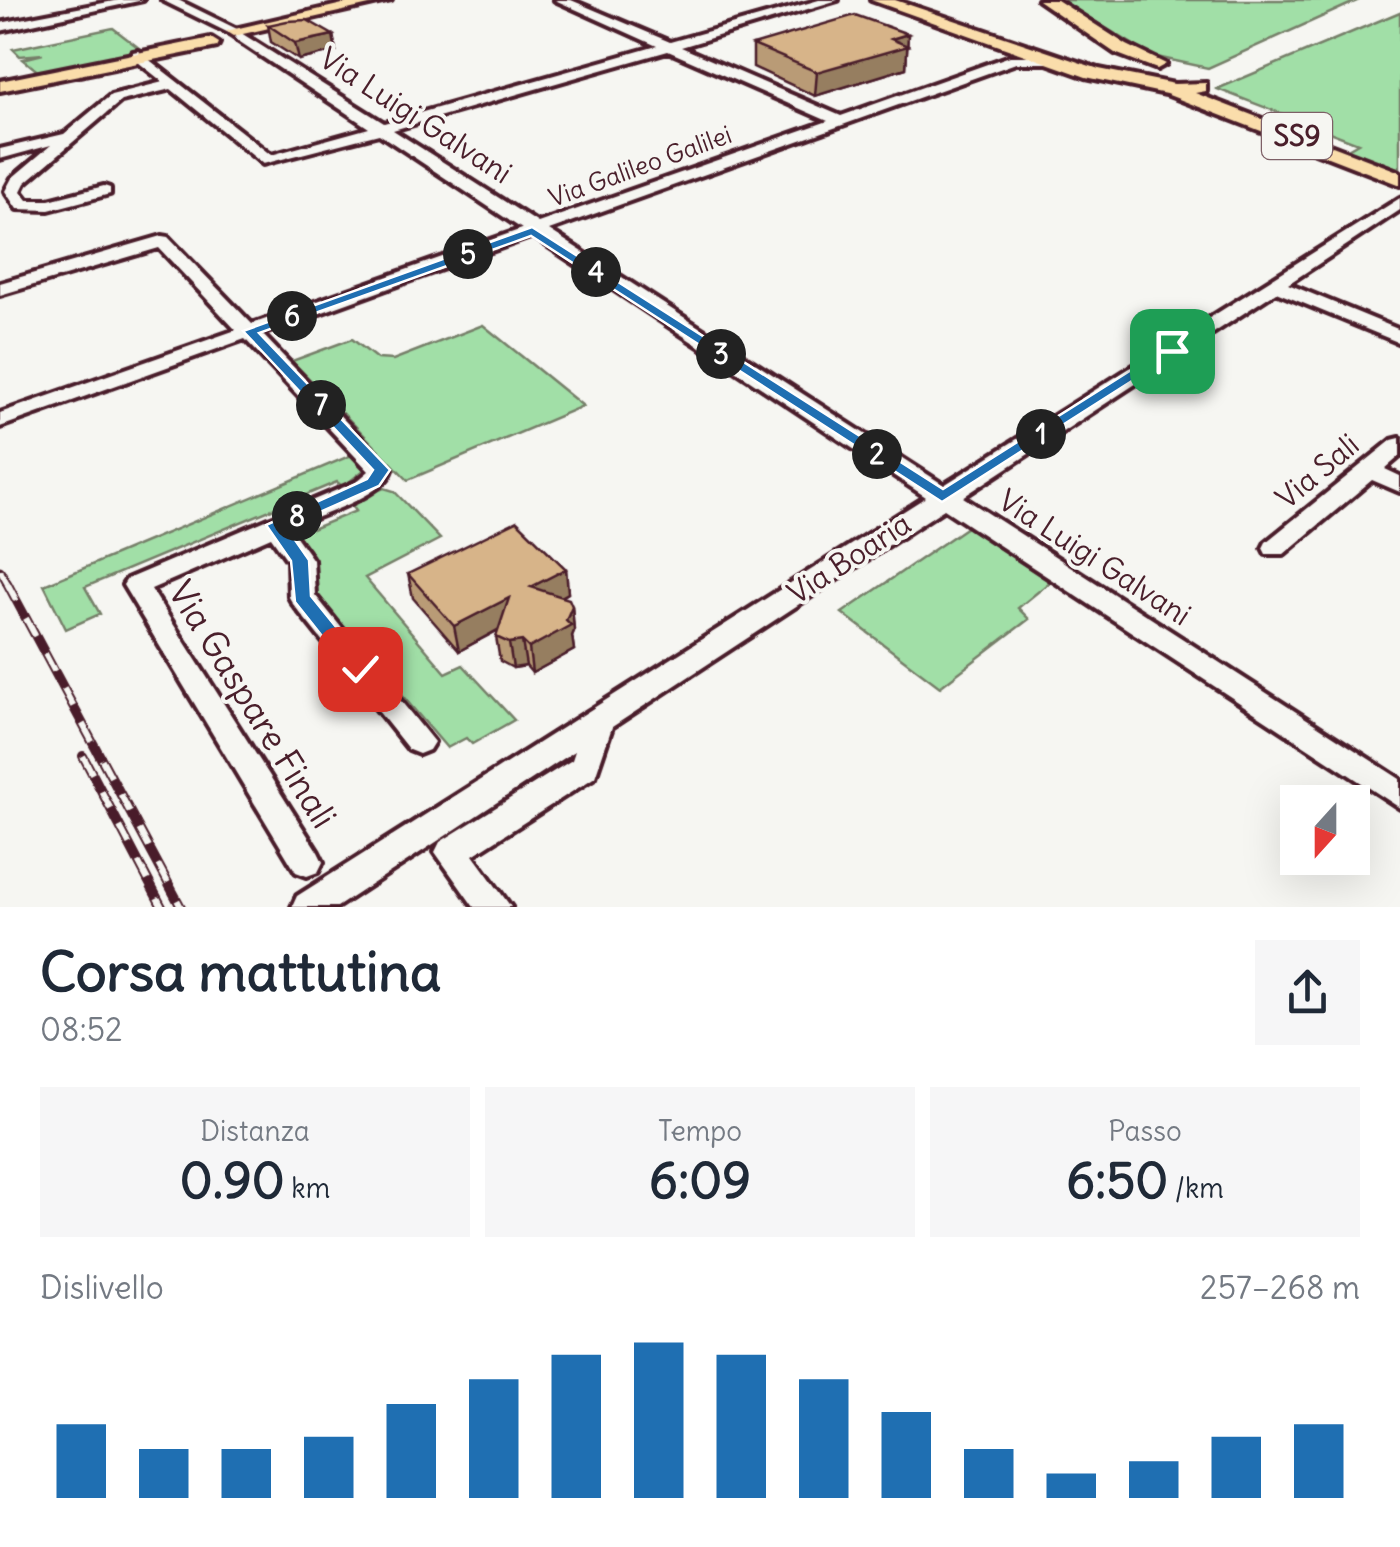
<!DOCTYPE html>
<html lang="it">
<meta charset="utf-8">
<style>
body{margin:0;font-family:Delius,sans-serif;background:#f6f6f7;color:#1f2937;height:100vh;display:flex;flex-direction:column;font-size:38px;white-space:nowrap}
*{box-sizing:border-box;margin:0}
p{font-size:32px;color:#747a83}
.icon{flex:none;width:55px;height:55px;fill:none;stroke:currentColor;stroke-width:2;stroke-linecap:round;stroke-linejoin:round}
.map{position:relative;height:907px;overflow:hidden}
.sheet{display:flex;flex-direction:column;background:#fff;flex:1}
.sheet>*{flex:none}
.needle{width:65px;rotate:201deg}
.fabs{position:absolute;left:1280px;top:785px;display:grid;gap:20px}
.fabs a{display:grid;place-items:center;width:90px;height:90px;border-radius:0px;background:#fff;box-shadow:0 10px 40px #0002;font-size:50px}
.pin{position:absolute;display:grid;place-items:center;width:85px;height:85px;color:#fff;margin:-42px;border-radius:20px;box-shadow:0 5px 15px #0006}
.km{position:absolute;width:50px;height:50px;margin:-25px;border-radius:50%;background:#222;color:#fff;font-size:28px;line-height:50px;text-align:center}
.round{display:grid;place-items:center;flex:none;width:105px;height:105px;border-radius:0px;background:#f6f6f7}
.head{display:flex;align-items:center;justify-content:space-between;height:170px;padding:0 40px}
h1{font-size:55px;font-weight:700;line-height:75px}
.stats{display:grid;grid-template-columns:repeat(3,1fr);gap:15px;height:170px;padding:10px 40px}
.stats div{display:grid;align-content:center;border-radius:0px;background:#f6f6f7;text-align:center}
.stats b{font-size:50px;font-weight:700}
.stats small{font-size:28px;font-weight:400}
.stats p{font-size:28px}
.chart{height:280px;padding:20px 40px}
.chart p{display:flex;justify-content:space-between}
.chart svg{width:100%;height:180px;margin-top:10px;stroke:#1f6fb2;stroke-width:6}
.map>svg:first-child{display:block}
.green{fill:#a1dfa7;stroke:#767f69;stroke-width:2.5}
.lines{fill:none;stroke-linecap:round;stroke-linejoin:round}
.minor-casing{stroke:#4a1f2b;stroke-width:8}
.major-casing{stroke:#4a1f2b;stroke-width:8}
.minor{fill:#f6f6f2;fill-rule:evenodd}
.major{fill:#faddab;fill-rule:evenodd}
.rail-far1-casing{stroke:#4a1f2b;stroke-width:9}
.rail-casing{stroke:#4a1f2b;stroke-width:10}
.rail-far1{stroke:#f6f6f2;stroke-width:5;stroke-dasharray:15;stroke-linecap:butt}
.rail{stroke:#f6f6f2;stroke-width:6;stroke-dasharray:20;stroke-linecap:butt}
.wall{fill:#b99b76;stroke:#4a1f2b;stroke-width:2.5}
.shaded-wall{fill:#967e60;stroke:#4a1f2b;stroke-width:2.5}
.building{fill:#d7b489;stroke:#4a1f2b;stroke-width:2.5}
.route{fill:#1f6fb2;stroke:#fff;stroke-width:2.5}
.labels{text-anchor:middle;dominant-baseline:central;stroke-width:8;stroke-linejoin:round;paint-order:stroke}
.far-street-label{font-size:25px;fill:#4a1f2b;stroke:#f6f6f2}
.shield{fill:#f6f6f2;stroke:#7e6067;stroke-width:2.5}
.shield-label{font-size:28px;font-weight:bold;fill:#4a1f2b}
.street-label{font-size:30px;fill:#4a1f2b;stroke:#f6f6f2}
.near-street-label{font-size:35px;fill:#4a1f2b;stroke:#f6f6f2}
</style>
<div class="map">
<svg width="1400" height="907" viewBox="0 0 1400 907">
<rect width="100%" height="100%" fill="#f6f6f2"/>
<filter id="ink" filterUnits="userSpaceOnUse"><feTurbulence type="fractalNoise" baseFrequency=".01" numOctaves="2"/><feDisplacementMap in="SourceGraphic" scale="20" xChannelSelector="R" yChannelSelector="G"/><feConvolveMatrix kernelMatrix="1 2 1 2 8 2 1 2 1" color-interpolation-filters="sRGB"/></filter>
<g filter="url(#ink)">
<g class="green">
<polygon points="1060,0 1359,0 1208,68 1152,56"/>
<polygon points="1400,12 1400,169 1346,150 1358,143 1217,89"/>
<polygon points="113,28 143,51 41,74 23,59 43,54 20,56 13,49"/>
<polygon points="483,325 583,406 408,480 292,361 352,339 377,359 393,360"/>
<polygon points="354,454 365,469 343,487 337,482 85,587 100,614 66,629 44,585"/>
<polygon points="384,488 394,491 440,539 365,578 446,673 463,665 514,720 472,744 466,738 447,748 313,591 313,555 291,526 304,520 312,529 356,511 349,502"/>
<polygon points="967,527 1050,582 1018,608 1029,619 940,687 842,613"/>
</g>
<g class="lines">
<defs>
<g id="minor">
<polygon points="119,0 143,0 0,31 0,23"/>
<polygon points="162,0 178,0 239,30 229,33"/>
<path d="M555,0H571L670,42L819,0H838L681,47L841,116L1010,56H1056L1058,59L1051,63H1016L549,230L944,485L1400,198V210L1288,284L1400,330V343L1276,292L963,497L1400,779V808L944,509L612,727L595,777L473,855L511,907H474L435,852L440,842L572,760L575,751L337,907H292L297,896L926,497L533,236L262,334L392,470C383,497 317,516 290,528L313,560L315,595L434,742L429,750L419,754L409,750L293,604L289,597L288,561L271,537L151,589L318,852L323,862L318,872L307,876L296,872L123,585L127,579L356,482L369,471L245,339L0,427V413L236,330L159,248L0,295V283L162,236L168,237L252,324L522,229L379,134L263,164L171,89L121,101L25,183L21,191L28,200H49L104,186L110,188V194L49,210L17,209L5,191L12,178L51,145L0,159V149L64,134L111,95L163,82L133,58V52L138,51L271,155L369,128L237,40L235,37L241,33L384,123L657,46ZM668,51L828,121L538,223L393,130Z"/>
<polygon points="1400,438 1400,456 1385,469 1400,476 1400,492 1372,480 1284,554 1266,554 1263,548 1266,542 1392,440"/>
</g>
<g id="major">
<polygon points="360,0 391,0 234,36 226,31"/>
<polygon points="871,0 895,0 1099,69 1174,84 1206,83 1206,91 1195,93 1400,172 1400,185 1166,94 1086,77"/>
<polygon points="1038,0 1057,0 1127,45 1166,64 1157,69 1115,53"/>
<polygon points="211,38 219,43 217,47 0,91 0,81"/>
</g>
</defs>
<use href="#minor" class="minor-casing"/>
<use href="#major" class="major-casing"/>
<use href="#minor" class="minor"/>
<use href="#major" class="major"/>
<defs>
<polyline id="rail-far1" points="0,570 9,586"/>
<g id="rail">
<polyline points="7,583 181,907"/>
<polyline points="83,756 162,907"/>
</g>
</defs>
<use href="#rail-far1" class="rail-far1-casing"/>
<use href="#rail" class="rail-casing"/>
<use href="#rail-far1" class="rail-far1"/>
<use href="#rail" class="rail"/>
</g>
<g class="wall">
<polygon points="268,25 333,35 336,51 299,60 271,42"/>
<polygon points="908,34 906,68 815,96 753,67 753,45"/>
<polygon points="566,569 568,593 562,597 572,606 574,631 572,636 574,650 532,673 526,666 513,668 500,661 496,637 499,630 459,651 413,598 408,574"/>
</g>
<g class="shaded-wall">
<polygon points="908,34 906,68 815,96 817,72 891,39"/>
<polygon points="333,35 336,51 299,60 295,43"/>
<polygon points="566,569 568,593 534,612 531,587"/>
<polygon points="509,598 512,622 459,651 454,626"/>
<polygon points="572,606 574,631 572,636 574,650 532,673 529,648 566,620"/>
<polygon points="522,641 526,666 513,668 509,643"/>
</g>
<g class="building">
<polygon points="855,15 908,34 891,39 908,46 817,72 753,45"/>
<polygon points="307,20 333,35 295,43 268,25 287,21"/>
<polygon points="517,521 566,569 531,587 569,599 572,606 566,620 571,625 529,648 522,641 509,643 496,637 509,598 454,626 408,574"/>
</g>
</g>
<polygon class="route" points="532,227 943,489 1166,348 1179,351 942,502 531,236 259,333 390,470 379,486 286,527 309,560 311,596 370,669 360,677 353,675 295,602 291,561 266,525 367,479 373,470 243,331"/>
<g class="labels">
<g class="far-street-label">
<text transform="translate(640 166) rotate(-20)">Via Galileo Galilei</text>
</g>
<rect class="shield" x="1262" y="113" width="70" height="46" rx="8"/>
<g class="shield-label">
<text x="1297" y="136">SS9</text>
</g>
<g class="street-label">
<text transform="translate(416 115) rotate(33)">Via Luigi Galvani</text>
<text transform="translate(1317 471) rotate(-40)">Via Sali</text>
<text transform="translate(1095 557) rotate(33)">Via Luigi Galvani</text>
<text transform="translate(849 558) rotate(-33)">Via Boaria</text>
</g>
<g class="near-street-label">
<text transform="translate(253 704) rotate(58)">Via Gaspare Finali</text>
</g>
</g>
</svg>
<div class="fabs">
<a><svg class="needle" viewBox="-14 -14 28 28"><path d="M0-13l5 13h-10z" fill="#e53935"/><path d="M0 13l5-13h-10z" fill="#747a83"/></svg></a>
</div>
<div class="pin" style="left:1172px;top:351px;background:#1e9e55"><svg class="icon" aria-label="arrive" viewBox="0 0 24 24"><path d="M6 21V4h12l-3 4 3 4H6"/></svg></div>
<div class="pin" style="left:360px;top:669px;background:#d93025"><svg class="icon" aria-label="check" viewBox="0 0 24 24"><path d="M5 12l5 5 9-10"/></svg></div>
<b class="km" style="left:1041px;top:434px">1</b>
<b class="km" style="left:877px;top:454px">2</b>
<b class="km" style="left:721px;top:354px">3</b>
<b class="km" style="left:596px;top:272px">4</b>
<b class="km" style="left:468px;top:254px">5</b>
<b class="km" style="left:292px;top:316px">6</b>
<b class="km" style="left:321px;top:405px">7</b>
<b class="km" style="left:297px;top:516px">8</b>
</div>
<section class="sheet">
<div class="head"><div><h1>Corsa mattutina</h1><p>08:52</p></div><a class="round"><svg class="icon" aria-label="share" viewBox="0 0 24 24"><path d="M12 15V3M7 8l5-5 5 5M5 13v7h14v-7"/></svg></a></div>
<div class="stats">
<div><p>Distanza</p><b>0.90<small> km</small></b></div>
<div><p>Tempo</p><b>6:09</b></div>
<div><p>Passo</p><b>6:50<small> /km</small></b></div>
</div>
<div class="chart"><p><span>Dislivello</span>257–268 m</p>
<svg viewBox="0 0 160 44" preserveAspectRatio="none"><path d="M5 44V26M15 44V32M25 44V32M35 44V29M45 44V21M55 44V15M65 44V9M75 44V6M85 44V9M95 44V15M105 44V23M115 44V32M125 44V38M135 44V35M145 44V29M155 44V26"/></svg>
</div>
</section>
